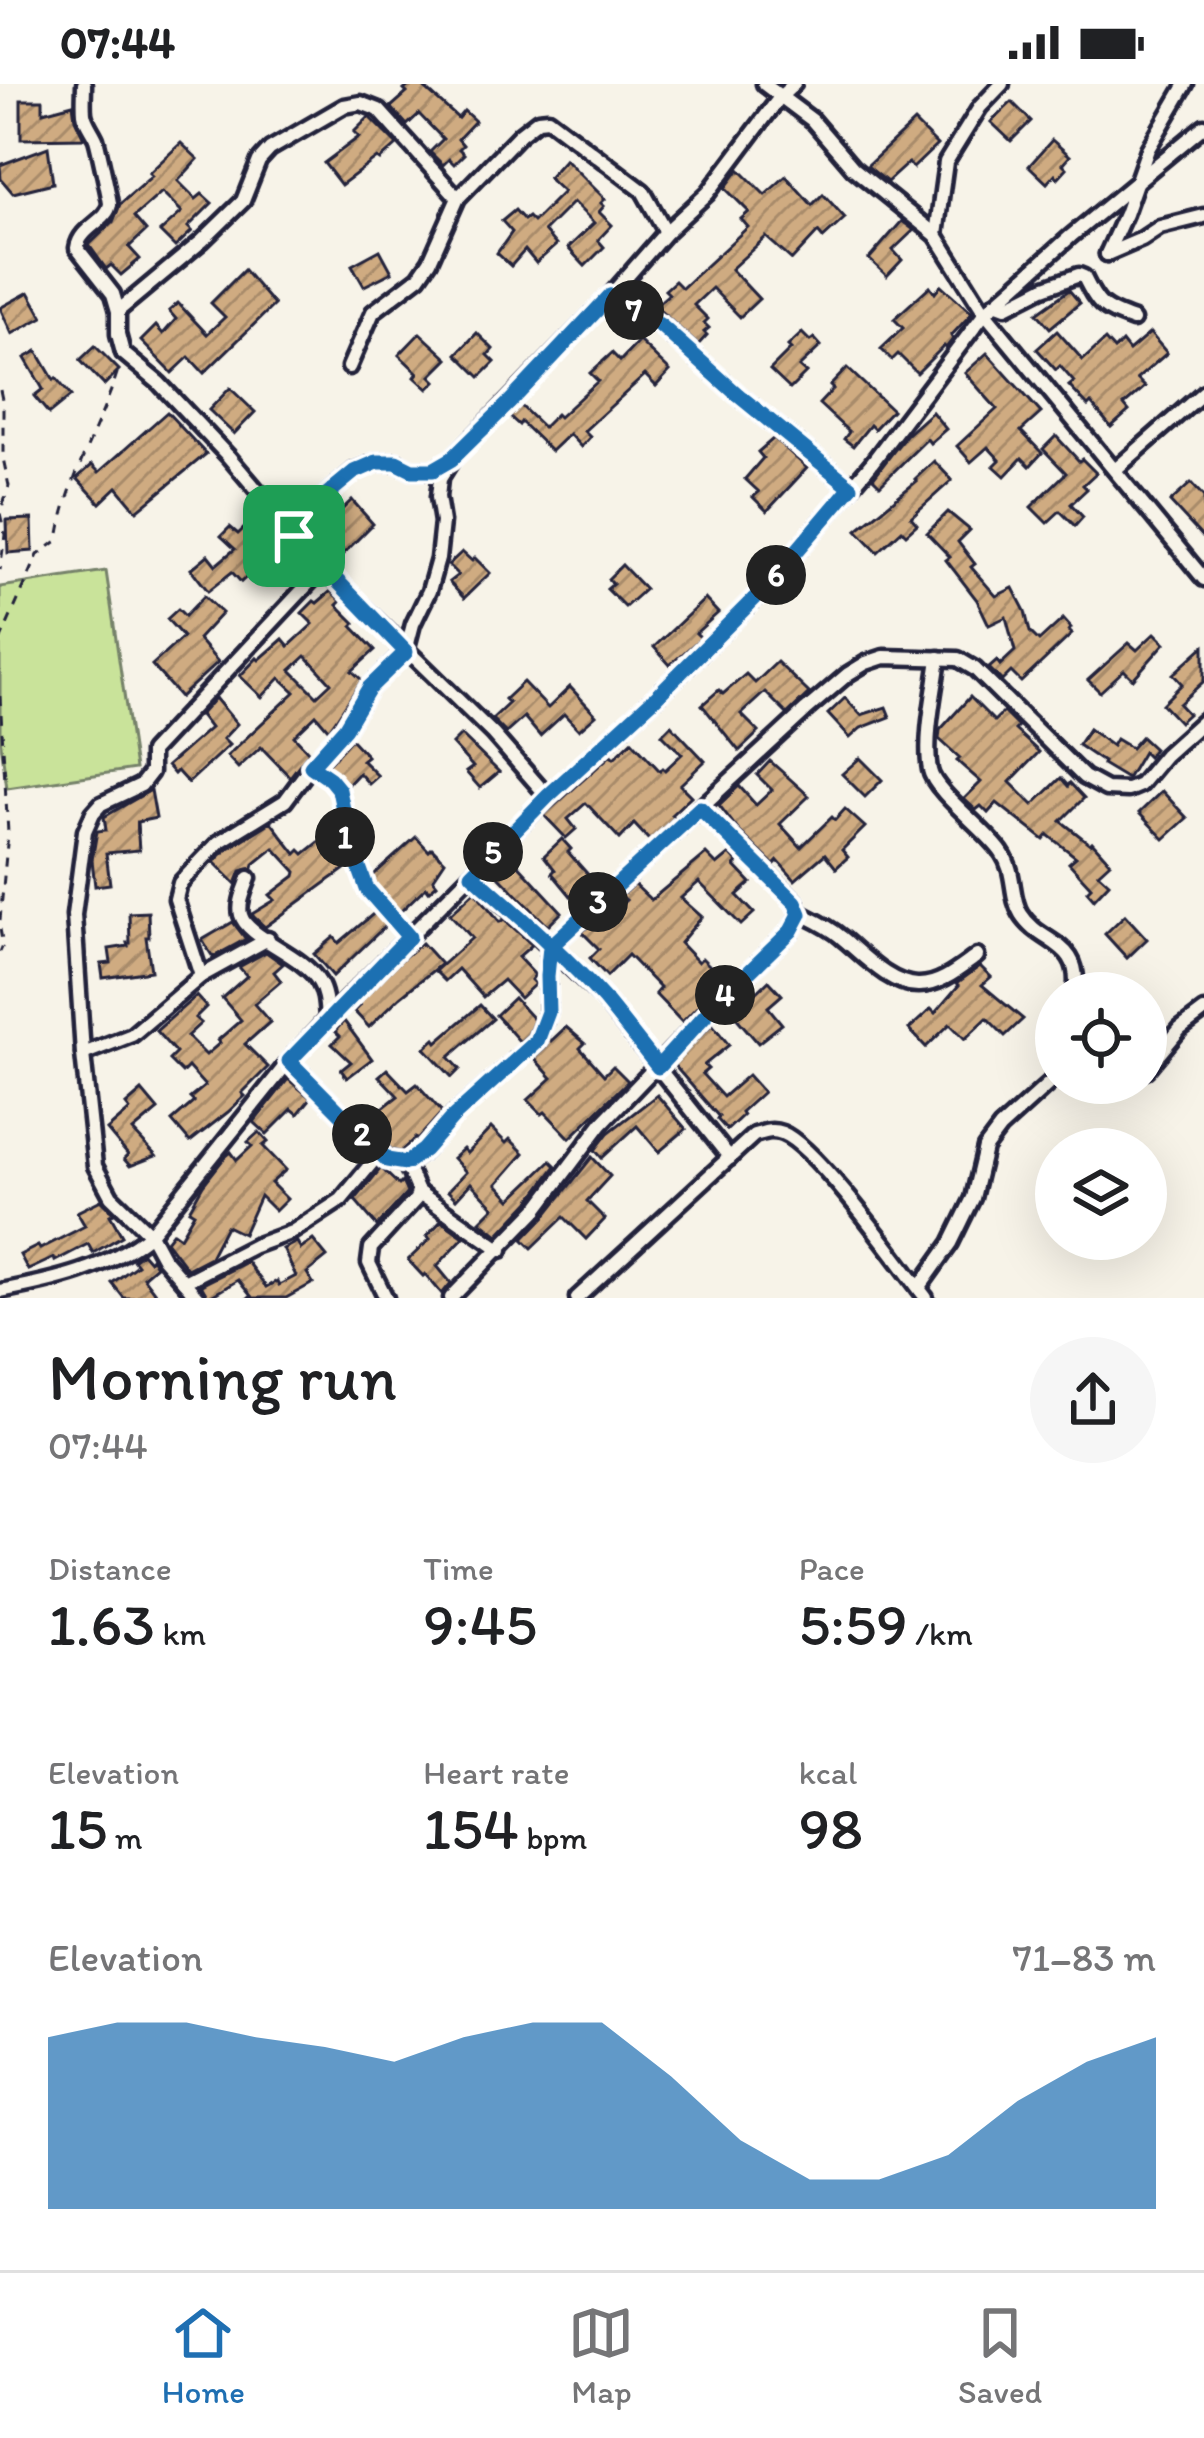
<!DOCTYPE html>
<meta charset="utf-8">
<style>
body{margin:0;font-family:Itim,sans-serif;background:#f6f6f6;color:#202124;height:100vh;display:flex;flex-direction:column;font-size:45px;white-space:nowrap}
*{box-sizing:border-box;margin:0}
p{font-size:39px;color:#757577}
.icon{flex:none;width:66px;height:66px;fill:none;stroke:currentColor;stroke-width:2;stroke-linecap:round;stroke-linejoin:round}
.map{position:relative;height:1214px;overflow:hidden}
.details{display:flex;flex-direction:column;background:#fff;flex:1}
.details>*{flex:none}
.tools{position:absolute;left:1035px;top:888px;display:grid;gap:24px}
.tools a{display:grid;place-items:center;width:132px;height:132px;border-radius:50%;background:#fff;box-shadow:0 12px 48px #0002;font-size:60px}
.pin{position:absolute;display:grid;place-items:center;width:102px;height:102px;color:#fff;margin:-51px;border-radius:24px;box-shadow:0 6px 18px #0006}
.km{position:absolute;width:60px;height:60px;margin:-30px;border-radius:50%;background:#222;color:#fff;font-size:33px;line-height:60px;text-align:center}
.round{display:grid;place-items:center;flex:none;width:126px;height:126px;border-radius:63px;background:#f6f6f6}
.head{display:flex;align-items:center;justify-content:space-between;height:204px;padding:0 48px}
h1{font-size:66px;font-weight:600;line-height:90px}
.metrics{display:grid;grid-template-columns:repeat(3,1fr);gap:18px;height:204px;padding:12px 48px}
.metrics div{display:grid;align-content:center}
.metrics b{font-size:60px;font-weight:600}
.metrics small{font-size:33px;font-weight:400}
.metrics p{font-size:33px}
.chart{height:336px;padding:24px 48px}
.chart p{display:flex;justify-content:space-between}
.chart svg{width:100%;height:216px;margin-top:12px;fill:#1f6fb2;opacity:.7}
.status{display:flex;justify-content:space-between;align-items:center;height:84px;padding:0 60px;background:#fff;direction:ltr}
.status svg{height:33px;fill:currentColor}
.menu{display:flex;justify-content:space-around;align-items:center;height:168px;border-top:3px solid #e0e0e0;background:#fff;font-size:33px;color:#757577}
.menu a{display:grid;justify-items:center;gap:6px}
.menu .active{color:#1f6fb2}
.map>svg:first-child{display:block}
.garden{fill:#c9e39a;stroke:#76826a;stroke-width:3}
.building{fill:url(#building-hatch);stroke:#22223b;stroke-width:3;fill-rule:evenodd}
.lines{fill:none;stroke-linecap:round;stroke-linejoin:round}
.minor-casing{stroke:#22223b;stroke-width:21}
.path{stroke:#22223b;stroke-width:3;stroke-dasharray:9 9;stroke-linecap:butt}
.minor{stroke:#f7f3e8;stroke-width:12}
.route-casing{stroke:#fff;stroke-width:24}
.route{stroke:#1f6fb2;stroke-width:15}
</style>
<div class="status"><b>07:44</b><svg viewBox="0 0 49 12"><path d="M0 12V9h3v3zM5 12V6h3v6zM10 12V3h3v9zM15 12V0h3v12zM26 1h20v11H26zM47 4h2v5h-2z"/></svg></div>
<div class="map">
<svg width="1204" height="1214" viewBox="0 0 1204 1214">
<defs>
<pattern id="building-hatch" width="6" height="6" patternUnits="userSpaceOnUse" patternTransform="scale(3)"><rect width="6" height="6" fill="#cfab81"/><path d="M-1 1l2-2M0 6l6-6M5 7l2-2" fill="none" stroke="#a88b6b"/></pattern>
</defs>
<rect width="100%" height="100%" fill="#f7f3e8"/>
<filter id="ink" filterUnits="userSpaceOnUse"><feTurbulence type="fractalNoise" baseFrequency=".00833" numOctaves="2"/><feDisplacementMap in="SourceGraphic" scale="24" xChannelSelector="R" yChannelSelector="G"/><feConvolveMatrix kernelMatrix="1 2 1 2 8 2 1 2 1" color-interpolation-filters="sRGB"/></filter>
<g filter="url(#ink)">
<polygon class="garden" points="106,487 135,685 7,704 0,653 0,503"/>
<g class="building">
<polygon points="411,0 420,0 458,34 464,27 475,37 458,55 463,61 459,65 464,70 454,80 449,75 443,81 430,68 443,55 419,30 407,41 391,23 407,9 404,6"/>
<polygon points="21,16 43,16 43,28 73,20 75,35 84,54 21,55"/>
<polygon points="1012,18 1031,37 1011,57 991,38"/>
<polygon points="369,33 397,61 380,76 377,74 341,101 324,79 359,53 354,48"/>
<polygon points="914,38 937,61 913,84 908,79 887,98 867,82"/>
<polygon points="1052,56 1070,72 1063,80 1067,84 1058,94 1055,90 1047,99 1029,82"/>
<polygon points="181,59 198,75 178,97 196,115 202,110 212,119 188,143 192,147 175,163 160,148 182,128 162,108 134,133 146,147 129,163 140,175 121,191 111,181 106,185 89,161 113,138 120,120 152,92 149,89"/>
<polygon points="48,63 53,99 13,109 1,95 0,81"/>
<polygon points="565,75 605,115 601,119 604,122 599,128 612,141 598,156 604,163 585,182 568,164 594,139 573,118 544,147 556,161 536,179 525,166 511,182 497,169 512,148 502,137 515,126 524,136 528,133 533,138 563,108 548,94"/>
<polygon points="739,85 765,111 786,92 812,121 823,110 845,134 823,154 818,148 792,176 766,153 731,185 759,215 740,233 712,204 694,221 708,235 704,239 709,244 704,248 707,251 698,261 655,222 669,210 665,206 675,197 682,204 748,143 741,135 749,128 725,104"/>
<polygon points="902,137 914,146 893,166 902,176 887,192 869,175"/>
<polygon points="380,166 392,188 364,202 352,181"/>
<polygon points="244,186 274,221 204,289 189,273 172,289 141,257 156,242 163,250 176,235 169,227 178,219 207,250 225,233 211,219"/>
<polygon points="941,201 972,229 951,252 953,255 946,264 944,262 917,289 898,270 892,276 881,265 903,244 894,235 930,202 935,209"/>
<polygon points="1069,206 1080,219 1050,244 1037,229"/>
<polygon points="29,208 43,233 12,250 0,224"/>
<polygon points="1057,247 1083,276 1105,256 1114,266 1122,258 1129,267 1150,249 1167,269 1137,295 1145,303 1124,321 1129,327 1111,343 1091,319 1088,322 1069,302 1074,298 1060,282 1056,286 1037,265"/>
<polygon points="420,249 448,275 431,292 436,297 428,305 415,293 418,289 399,271"/>
<polygon points="477,249 493,265 488,271 495,278 480,293 457,270"/>
<polygon points="802,249 810,257 814,254 821,262 799,283 806,289 790,305 770,286 791,265 788,262"/>
<polygon points="639,257 670,287 656,302 645,291 584,347 590,353 581,363 569,350 551,367 521,338 519,341 509,332 520,321 543,343 556,330 559,333 598,297 590,289 612,269 620,277"/>
<polygon points="95,262 119,286 104,301 80,276"/>
<polygon points="37,267 54,296 56,294 71,312 49,330 34,312 43,305 25,274"/>
<polygon points="987,269 1041,329 1021,347 1042,369 1030,382 1022,374 1005,392 994,382 1000,376 988,363 971,378 957,362 997,325 965,289"/>
<polygon points="847,284 892,326 874,345 870,341 853,362 844,355 849,348 819,320 833,305 830,302"/>
<polygon points="230,304 255,328 234,350 209,326"/>
<polygon points="167,328 206,370 137,427 117,403 100,419 77,394 92,381 99,388"/>
<polygon points="932,328 946,345 930,359 927,355 880,401 873,394 906,351"/>
<polygon points="1056,352 1079,377 1082,375 1096,389 1083,401 1087,405 1071,420 1083,433 1075,442 1060,427 1047,439 1031,423 1066,389 1043,365"/>
<polygon points="774,354 807,384 767,427 753,413 759,408 745,395 763,374 758,368"/>
<polygon points="934,377 952,396 911,433 917,440 906,450 902,446 878,468 857,446 917,397 915,395"/>
<polygon points="1191,399 1204,413 1204,455 1170,418"/>
<polygon points="352,416 373,440 343,470 321,446"/>
<polygon points="948,428 970,446 958,458 975,480 971,483 996,512 1013,504 1025,527 1030,548 1039,557 1063,535 1071,544 1069,547 1072,550 1021,598 1011,588 1002,597 989,584 997,577 1000,581 1015,567 1006,533 989,541 977,516 946,476 950,473 927,449"/>
<polygon points="256,433 290,471 270,490 260,480 241,498 232,488 208,507 191,485 208,471 216,481 235,465 221,452 230,443 238,450"/>
<polygon points="32,435 33,467 8,469 7,436"/>
<polygon points="462,468 472,477 475,474 490,489 464,514 449,498 458,491 448,481"/>
<polygon points="622,481 645,505 625,523 607,505 613,500 608,495"/>
<path d="M331,507L341,517L337,521L355,539L352,542L375,566L352,587L362,596L329,646L316,631L294,652L309,668L290,693L261,663L238,684L227,672L295,608L280,594L262,613L240,592L257,574L259,576L283,555L289,562L313,540L302,529L314,517L317,519ZM306,572L331,599L317,612L291,586Z"/>
<polygon points="204,512 222,529 198,555 218,578 180,613 152,581 183,553 167,535 178,525 185,532"/>
<polygon points="705,515 718,529 696,549 701,554 670,581 654,563"/>
<polygon points="1155,549 1165,559 1133,595 1124,586 1100,608 1088,596 1129,559 1137,566"/>
<polygon points="1204,562 1204,597 1179,620 1188,630 1179,638 1162,620 1182,600 1173,590"/>
<polygon points="777,578 809,609 787,630 765,608 741,630 759,648 739,667 702,621 719,606 723,610 746,590 755,599"/>
<polygon points="523,598 548,624 570,603 596,631 579,646 564,630 540,652 524,633 506,649 492,635 509,619 505,615"/>
<polygon points="970,613 994,637 1003,628 1018,643 1015,646 1039,668 1010,698 1033,721 1061,694 1068,702 1070,699 1084,714 1061,737 1090,760 1092,758 1110,778 1098,789 1109,799 1094,815 1087,807 1091,803 1069,779 1076,773 1048,751 1044,756 997,719 988,729 981,722 976,726 964,715 981,698 957,677 960,674 939,655 940,646"/>
<polygon points="215,614 237,640 223,655 229,661 188,699 177,687 174,690 167,682 210,644 200,631"/>
<polygon points="845,614 861,631 886,623 890,633 861,644 850,654 828,630"/>
<polygon points="671,641 705,677 680,701 691,712 671,731 674,734 650,757 634,740 620,755 586,719 568,735 576,745 566,754 544,731 611,671 614,674 632,657 660,687 663,684 665,686 682,670 662,650"/>
<polygon points="1089,645 1112,662 1116,655 1131,664 1141,653 1154,665 1148,673 1143,668 1127,695 1102,680 1103,678 1078,661"/>
<polygon points="461,651 499,688 480,704 466,688 473,683 452,660"/>
<polygon points="351,655 367,672 362,676 378,692 369,700 359,689 343,706 323,686"/>
<polygon points="860,674 882,696 865,713 842,690"/>
<polygon points="770,677 809,712 780,740 801,763 832,733 835,736 845,725 865,743 842,766 848,773 836,784 825,770 795,796 778,777 774,781 738,746 719,721 739,702 756,721 772,706 757,691"/>
<polygon points="151,706 156,734 137,738 139,766 106,769 110,800 95,802 92,776 97,747 106,746 104,733"/>
<polygon points="1162,707 1187,734 1164,755 1139,729"/>
<polygon points="271,738 296,770 300,766 304,770 329,750 353,779 265,843 254,833 252,830 275,816 270,811 295,792 296,788 274,764 254,780 253,784 241,787 236,800 214,778 226,766"/>
<polygon points="416,753 429,767 432,764 445,777 433,795 437,800 429,807 426,803 333,892 314,870 334,853 339,859 385,820 366,798"/>
<polygon points="562,755 571,765 568,768 591,794 571,812 552,789 555,786 544,772"/>
<polygon points="706,770 717,781 730,770 738,779 735,782 751,799 737,811 754,829 741,841 699,798 681,814 702,833 680,859 698,878 702,874 724,896 682,938 655,910 660,904 628,871 607,892 590,874 599,865 582,848 592,839 596,843 626,816 621,812 634,800 651,816"/>
<polygon points="514,776 562,828 548,842 498,791"/>
<polygon points="475,807 500,838 504,835 532,861 518,873 535,891 531,896 535,900 520,914 503,896 483,913 458,885 445,897 435,887 472,854 450,830"/>
<polygon points="148,828 149,853 146,853 151,887 103,894 101,880 111,879 109,865 128,862 127,859 130,859 129,829"/>
<polygon points="1125,831 1147,855 1127,874 1105,850"/>
<polygon points="233,838 246,855 213,873 202,856"/>
<polygon points="422,859 441,880 400,913 369,943 354,927 360,921 358,919 400,876"/>
<polygon points="266,868 283,880 274,888 281,897 254,920 270,938 245,960 268,983 242,1009 245,1012 228,1028 190,1058 172,1037 194,1018 190,1014 205,1002 188,983 182,989 169,976 176,969 156,947 196,912 206,923 195,934 201,939 187,952 206,971 220,959 218,956 241,936 222,914 247,892 239,883"/>
<polygon points="980,882 991,893 982,901 1023,935 1005,952 987,934 965,955 950,940 926,963 909,945 931,925 935,929 959,901 957,899"/>
<polygon points="769,897 782,911 768,923 782,940 758,959 729,925 748,907 753,912"/>
<polygon points="514,914 534,936 528,951 520,958 496,931"/>
<polygon points="480,921 493,935 449,973 460,985 452,993 425,964 435,955 437,958"/>
<polygon points="344,937 372,975 347,994 341,986 351,978 332,960 340,952 335,947"/>
<polygon points="712,940 729,961 704,981 708,985 702,990 723,1013 748,991 763,1008 741,1028 743,1031 727,1046 717,1035 719,1033 673,980"/>
<polygon points="566,943 585,959 580,964 604,991 613,982 628,997 570,1054 545,1028 542,1030 528,1016 552,994 534,974 545,964 549,954 551,957"/>
<polygon points="387,985 408,1007 417,1000 442,1028 417,1056 415,1054 400,1068 392,1066 354,1027 362,1019 374,1031 398,1012 379,992"/>
<polygon points="288,995 311,1014 298,1030 292,1025 267,1050 254,1038"/>
<polygon points="142,1007 158,1026 133,1047 156,1072 130,1082 124,1075 128,1071 107,1046 130,1026 126,1021"/>
<polygon points="657,1011 686,1045 659,1068 637,1042 602,1074 595,1066 608,1049"/>
<polygon points="491,1044 506,1059 510,1055 524,1069 497,1100 511,1115 551,1077 556,1082 530,1117 498,1151 480,1137 494,1123 471,1099 456,1115 448,1107 466,1088 453,1074 463,1065 467,1069"/>
<polygon points="259,1048 268,1058 263,1062 286,1086 271,1099 287,1115 275,1127 260,1112 243,1150 226,1142 210,1173 187,1185 166,1157 173,1148 180,1153 194,1129 189,1126 203,1101 225,1073 231,1068 237,1076 252,1062 248,1058"/>
<polygon points="592,1073 610,1092 587,1117 605,1135 586,1155 564,1133 532,1164 523,1155 546,1131"/>
<polygon points="381,1084 399,1101 402,1098 407,1109 377,1142 355,1116"/>
<polygon points="101,1116 114,1129 110,1131 122,1152 93,1169 88,1160 55,1177 54,1174 28,1186 20,1171 38,1162 40,1165 85,1142 77,1128"/>
<polygon points="441,1137 464,1153 437,1182 451,1199 442,1210 425,1190 423,1192 408,1176 430,1155 427,1152"/>
<polygon points="313,1156 327,1173 307,1189 313,1199 286,1214 248,1214 251,1212 238,1196 208,1214 201,1201 247,1178 266,1203 277,1197 279,1201 296,1192 283,1165 297,1158 301,1165"/>
<polygon points="142,1169 149,1177 151,1174 156,1182 143,1193 159,1214 124,1214 112,1199 137,1181 133,1176"/>
</g>
<g class="lines">
<defs>
<g id="minor">
<path d="M84,0C84,9 83,20 84,29C85,38 92,46 96,55C98,61 110,116 110,120C108,137 80,143 77,164L113,210L118,227V250L123,269L159,299L228,372L323,484L493,650L548,713"/>
<polyline points="764,0 812,36 853,84 936,151 985,229 1204,495"/>
<polyline points="936,151 946,78 980,23 1002,0"/>
<polyline points="1107,170 1125,130 1148,65 1186,0"/>
<polyline points="1107,170 1142,155 1160,143 1204,132"/>
<polyline points="610,212 661,242 738,311 851,403"/>
<path d="M995,219L1006,223L1043,204L1079,191L1084,193C1098,222 1102,225 1133,236"/>
<polyline points="118,227 202,157 243,117 259,77 270,65 344,22 361,19 379,26 458,114"/>
<polyline points="349,283 373,228 419,193 430,177 458,114 520,50 538,36 548,35 643,107 666,148"/>
<polyline points="1115,386 1204,308"/>
<polyline points="294,452 307,427 354,387 377,378 396,378 412,386 433,386 452,375 610,212 666,148 708,109 780,13 794,0"/>
<polyline points="323,484 151,668 151,688 141,701 101,720 93,729 85,747 74,831 83,970 95,1082 111,1112 150,1150 289,977 327,935 548,713 656,613 768,501 871,380 985,229 1071,152 1204,42"/>
<path d="M939,574C935,607 924,654 930,686C934,708 988,747 1002,769C1016,789 1010,813 1021,830C1041,862 1083,856 1075,909"/>
<polyline points="472,790 601,912 730,1074"/>
<path d="M249,794C245,806 238,819 241,831C247,854 303,870 319,898C326,909 326,922 327,935"/>
<path d="M800,829C814,836 828,842 841,853C861,869 890,902 919,901C941,901 960,884 977,872"/>
<polyline points="201,892 176,815 180,799 219,758 285,717 311,682 345,644 369,604 406,567 413,540 429,507 438,475 442,438 438,413 440,395 450,379"/>
<polyline points="83,970 132,951 201,892 268,855"/>
<polyline points="289,977 387,1076 406,1080 425,1066 451,1034 537,957 548,928 547,892 550,863 806,626 848,590 866,579 884,573 958,575 975,585 1084,693 1106,705 1128,706 1140,701 1165,671 1204,636"/>
<polyline points="1146,986 1180,945 1204,927"/>
<polyline points="418,1108 501,1166"/>
<polyline points="184,1198 254,1162 292,1148 341,1116 380,1069"/>
<polyline points="919,1204 951,1159 973,1114 985,1064 1000,1044 1056,993"/>
<path d="M0,1207C53,1197 108,1185 150,1150L163,1174L198,1214"/>
<polyline points="386,1214 369,1179 371,1164 416,1115 418,1108 406,1080"/>
<polyline points="451,1214 538,1124 602,1039 710,926 791,847 800,829 795,817 700,723"/>
<path d="M577,1214L754,1051C765,1048 771,1045 782,1049C816,1062 900,1180 926,1214"/>
</g>
</defs>
<use href="#minor" class="minor-casing"/>
<g class="path">
<polyline points="0,306 3,320 3,374 9,402 0,429 5,451 0,486"/>
<path d="M0,557L38,471L58,456C67,394 101,342 119,283"/>
<polyline points="0,612 8,749 0,836"/>
<polyline points="322,690 339,705 347,740 345,757 359,780 367,805 402,845"/>
<polyline points="0,845 3,861 0,868"/>
</g>
<use href="#minor" class="minor"/>
</g>
</g>
<g class="lines" filter="url(#ink)">
<defs>
<path id="route" d="M294,452L406,568L369,604L345,644L311,682L330,695L339,706L346,740L345,757L358,780L367,805L409,853L289,977L387,1076L406,1079L424,1066L452,1034L537,957L548,928L547,892L550,863L700,724L795,818L800,830L791,847L710,926L658,983C640,960 622,937 604,915C566,872 515,828 472,790L548,712L656,613L768,501L851,403L738,311L661,242L610,212L508,320L452,375L433,386H412L396,378H377L354,388L307,427L294,452"/>
</defs>
<use href="#route" class="route-casing"/>
<use href="#route" class="route"/>
</g>
</svg>
<div class="tools">
<a><svg class="icon" aria-label="locate" viewBox="0 0 24 24"><circle cx="12" cy="12" r="6"/><path d="M12 2v4M12 18v4M2 12h4M18 12h4"/></svg></a>
<a><svg class="icon" aria-label="layers" viewBox="0 0 24 24"><path d="M12 4l9 5-9 5-9-5zM3 14l9 5 9-5"/></svg></a>
</div>
<div class="pin" style="left:294px;top:452px;background:#1e9e55"><svg class="icon" aria-label="arrive" viewBox="0 0 24 24"><path d="M6 21V4h12l-3 4 3 4H6"/></svg></div>
<b class="km" style="left:345px;top:753px">1</b>
<b class="km" style="left:362px;top:1050px">2</b>
<b class="km" style="left:598px;top:818px">3</b>
<b class="km" style="left:725px;top:911px">4</b>
<b class="km" style="left:493px;top:768px">5</b>
<b class="km" style="left:776px;top:491px">6</b>
<b class="km" style="left:634px;top:226px">7</b>
</div>
<section class="details">
<div class="head"><div><h1>Morning run</h1><p>07:44</p></div><a class="round"><svg class="icon" aria-label="share" viewBox="0 0 24 24"><path d="M12 15V3M7 8l5-5 5 5M5 13v7h14v-7"/></svg></a></div>
<div class="metrics">
<div><p>Distance</p><b>1.63<small> km</small></b></div>
<div><p>Time</p><b>9:45</b></div>
<div><p>Pace</p><b>5:59<small> /km</small></b></div>
</div>
<div class="metrics">
<div><p>Elevation</p><b>15<small> m</small></b></div>
<div><p>Heart rate</p><b>154<small> bpm</small></b></div>
<div><p>kcal</p><b>98</b></div>
</div>
<div class="chart"><p><span>Elevation</span>71–83 m</p>
<svg viewBox="0 0 160 44" preserveAspectRatio="none"><path d="M0 44V9L10 6L20 6L30 9L40 11L50 14L60 9L70 6L80 6L90 17L100 30L110 38L120 38L130 33L140 22L150 14L160 9V44z"/></svg>
</div>
</section>
<nav class="menu">
<a class="active"><svg class="icon" aria-label="home" viewBox="0 0 24 24"><path d="M3 11l9-7 9 7M6 9v11h12V9"/></svg>Home</a>
<a><svg class="icon" aria-label="map" viewBox="0 0 24 24"><path d="M3 6l6-2 6 2 6-2v14l-6 2-6-2-6 2zM9 4v14M15 6v14"/></svg>Map</a>
<a><svg class="icon" aria-label="saved" viewBox="0 0 24 24"><path d="M7 4h10v16l-5-4-5 4z"/></svg>Saved</a>
</nav>
